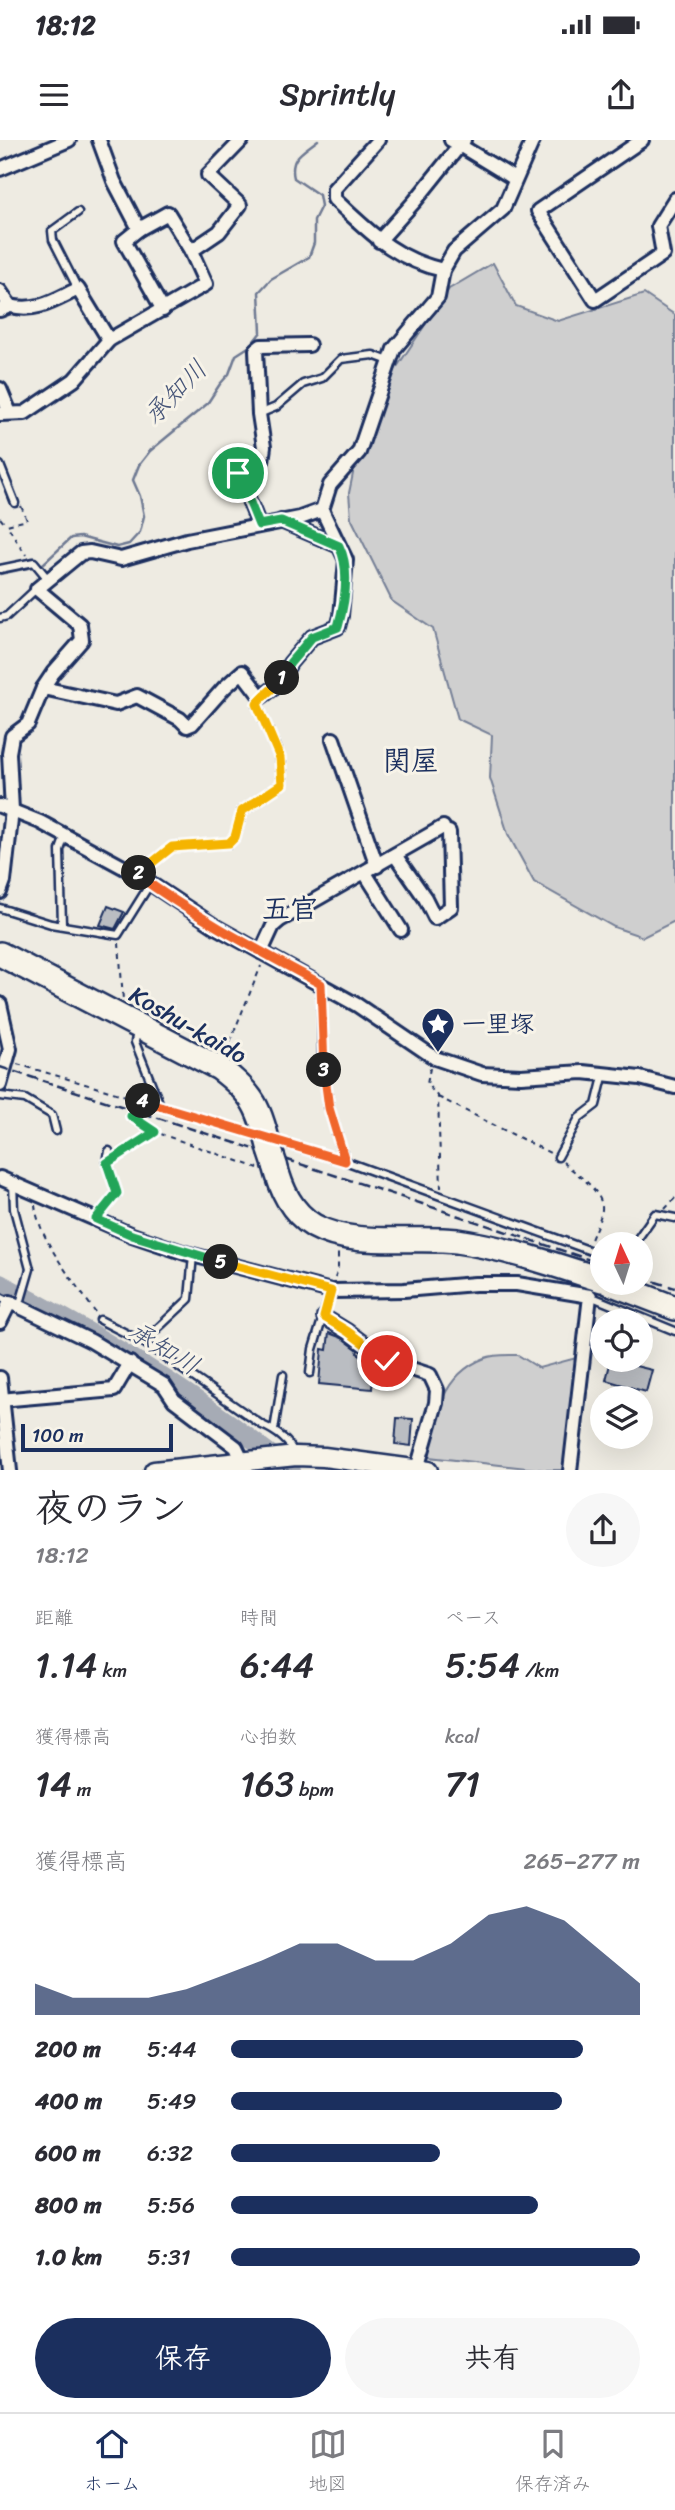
<!DOCTYPE html>
<html lang="ja">
<meta charset="utf-8">
<style>
body{margin:0;font-family:Sriracha,"Klee One",sans-serif;background:#f7f7f7;color:#2b2b33;height:100vh;display:flex;flex-direction:column;font-size:26px;white-space:nowrap}
*{box-sizing:border-box;margin:0}
p{font-size:23px;color:#7c7c81}
.icon{flex:none;width:38px;height:38px;fill:none;stroke:currentColor;stroke-width:2;stroke-linecap:round;stroke-linejoin:round}
.map{position:relative;height:1330px;overflow:hidden}
.sheet{display:flex;flex-direction:column;background:#fff;flex:1}
.sheet>*{flex:none}
.needle{width:46px;rotate:356deg}
.buttons{position:absolute;left:590px;top:1092px;display:grid;gap:14px}
.buttons a{display:grid;place-items:center;width:63px;height:63px;border-radius:50%;background:#fff;box-shadow:0 7px 28px #0002;font-size:35px}
.scale{position:absolute;left:21px;bottom:18px;width:152px;box-sizing:border-box;padding-left:7px;border:4px solid #1b2f5e;border-top:0;font-size:19px;line-height:24px;white-space:nowrap;color:#1b2f5e;-webkit-text-stroke:5px #f7f3e8;paint-order:stroke}
.pin{position:absolute;display:grid;place-items:center;width:60px;height:60px;color:#fff;margin:-30px;border:4px solid #fff;border-radius:50%;box-shadow:0 2px 7px #0007}
.km{position:absolute;width:35px;height:35px;margin:-18px;border-radius:50%;background:#222;color:#fff;font-size:19px;line-height:35px;text-align:center}
.round{display:grid;place-items:center;flex:none;width:74px;height:74px;border-radius:37px;background:#f7f7f7}
.overview{display:flex;align-items:center;justify-content:space-between;height:119px;padding:0 35px}
h1{font-size:38px;font-weight:600;line-height:52px}
.stats{display:grid;grid-template-columns:repeat(3,1fr);gap:10px;height:119px;padding:7px 35px}
.stats div{display:grid;align-content:center}
.stats b{font-size:35px;font-weight:600}
.stats small{font-size:19px;font-weight:400}
.stats p{font-size:19px}
.chart{height:196px;padding:14px 35px}
.chart p{display:flex;justify-content:space-between}
.chart svg{width:100%;height:126px;margin-top:7px;fill:#1b2f5e;opacity:.7}
.button{display:flex;gap:14px;margin-top:auto;padding:14px 35px}
.button a{flex:1;height:80px;border-radius:42px;background:#1b2f5e;color:#fff;font-size:28px;font-weight:600;line-height:80px;text-align:center}
.button a+a{background:#f7f7f7;color:#2b2b33}
ul{padding:0 35px;list-style:none;font-size:23px}
li{display:grid;grid-template-columns:112px 84px 1fr;align-items:center;height:52px}
li i{height:18px;border-radius:9px;background:#1b2f5e}
.status{display:flex;justify-content:space-between;align-items:center;height:49px;padding:0 35px;background:#fff;direction:ltr}
.status svg{height:19px;fill:currentColor}
header{display:flex;justify-content:space-between;align-items:center;height:91px;padding:0 35px;background:#fff;font-size:32px;font-weight:600}
.tabs{display:flex;justify-content:space-around;align-items:center;height:98px;border-top:2px solid #e1e1e2;background:#fff;font-size:19px;color:#7c7c81}
.tabs a{display:grid;justify-items:center;gap:4px}
.tabs .active{color:#1b2f5e}
.map>svg:first-child{display:block}
.green{fill:#cfcfcf;stroke:#757f96;stroke-width:2}
.lines{fill:none;stroke-linecap:round;stroke-linejoin:round}
.stream{stroke:#6e7992;stroke-width:2.5}
.river{stroke:#a6abb5;stroke-width:18}
.building{fill:#babdc2;stroke:#1b2f5e;stroke-width:2}
.lane-casing{stroke:#1b2f5e;stroke-width:11}
.street-casing{stroke:#1b2f5e;stroke-width:18}
.secondary-casing{stroke:#1b2f5e;stroke-width:23}
.highway-casing{stroke:#1b2f5e;stroke-width:28}
.path{stroke:#1b2f5e;stroke-width:2;stroke-dasharray:5 5;stroke-linecap:butt}
.lane{stroke:#f7f3e8;stroke-width:6}
.street{stroke:#f7f3e8;stroke-width:12}
.secondary{stroke:#f7f3e8;stroke-width:18}
.highway{stroke:#f7f3e8;stroke-width:23}
.rail{stroke:#1b2f5e;stroke-width:2.5;stroke-dasharray:10 5;stroke-linecap:butt}
.highway-bridge-casing{stroke:#1b2f5e;stroke-width:28;stroke-linecap:butt}
.highway-bridge{stroke:#f7f3e8;stroke-width:23}
.split-1-casing{stroke:#fff;stroke-width:14}
.split-2-casing{stroke:#fff;stroke-width:14}
.split-3-casing{stroke:#fff;stroke-width:14}
.split-4-casing{stroke:#fff;stroke-width:14}
.split-5-casing{stroke:#fff;stroke-width:14}
.split-6-casing{stroke:#fff;stroke-width:14}
.split-1{stroke:#22a559;stroke-width:9}
.split-2{stroke:#f5b400;stroke-width:9}
.split-3{stroke:#f0652b;stroke-width:9}
.split-4{stroke:#f0652b;stroke-width:9}
.split-5{stroke:#22a559;stroke-width:9}
.split-6{stroke:#f5b400;stroke-width:9}
.labels{text-anchor:middle;dominant-baseline:central;stroke-width:6;stroke-linejoin:round;paint-order:stroke}
.poi-label{font-size:24px;font-weight:bold;fill:#1b2f5e;stroke:#f7f3e8;text-anchor:start}
.street-label{font-size:24px;fill:#1b2f5e;stroke:#f7f3e8}
.water-label{font-size:26px;font-style:italic;fill:#455478;stroke:#f7f3e8}
.quarter-label{font-size:28px;font-weight:bold;fill:#1b2f5e;stroke:#f7f3e8}
</style>
<div class="status"><b>18:12</b><svg viewBox="0 0 49 12"><path d="M0 12V9h3v3zM5 12V6h3v6zM10 12V3h3v9zM15 12V0h3v12zM26 1h20v11H26zM47 4h2v5h-2z"/></svg></div>
<header><svg class="icon" aria-label="menu" viewBox="0 0 24 24"><path d="M4 6h16M4 12h16M4 18h16"/></svg>Sprintly<svg class="icon" aria-label="share" viewBox="0 0 24 24"><path d="M12 15V3M7 8l5-5 5 5M5 13v7h14v-7"/></svg></header>
<div class="map">
<svg width="675" height="1331" viewBox="0 0 675 1331">
<rect width="100%" height="100%" fill="#eeebe2"/>
<filter id="ink" filterUnits="userSpaceOnUse"><feTurbulence type="fractalNoise" baseFrequency=".0143" numOctaves="2"/><feDisplacementMap in="SourceGraphic" scale="14" xChannelSelector="R" yChannelSelector="G"/><feConvolveMatrix kernelMatrix="1 2 1 2 8 2 1 2 1" color-interpolation-filters="sRGB"/></filter>
<g filter="url(#ink)">
<g class="green">
<polygon points="493,123 516,166 558,181 644,154 675,175 675,781 643,797 614,787 534,742 508,694 490,638 492,595 458,579 433,489 392,461 351,378 349,353 365,275 449,149"/>
<path d="M518,1215L539,1228L576,1218L563,1330H544L429,1317C435,1276 441,1235 485,1218C494,1214 508,1215 518,1215Z"/>
</g>
<g class="lines">
<path class="stream" d="M0,434L42,425L71,398L80,397L117,407L129,404L140,392L144,376L140,356L133,340L139,325L150,311L207,264L220,244L229,234L236,215L250,206L261,192L259,152L271,139L309,117L314,103V80L321,66L319,55L294,38C289,17 303,12 318,0"/>
<path class="river" d="M0,1143C103,1196 202,1257 292,1331"/>
</g>
<g class="building">
<polygon points="108,766 124,772 115,789 100,785"/>
<polygon points="329,1193 342,1198 358,1210 357,1213 369,1219 367,1236 373,1237 372,1249 319,1244 322,1209 327,1210"/>
<polygon points="611,1220 652,1230 646,1252 606,1240"/>
<polygon points="397,1278 413,1279 411,1306 395,1304"/>
</g>
<g class="lines">
<defs>
<g id="lane">
<polyline points="78,72 52,91 53,100 78,149"/>
<polyline points="259,274 276,267 303,244 322,238 341,219 373,215 389,221"/>
<polyline points="0,325 15,363"/>
<polyline points="0,429 34,422 48,439"/>
<polyline points="0,478 7,476 36,449"/>
<polyline points="137,734 172,707 229,703 235,697 242,671 282,644 280,618 257,564 261,557"/>
<polyline points="0,768 51,784 118,795 150,744"/>
<polyline points="62,785 60,710 65,696"/>
<polyline points="321,846 322,917 329,968 345,1021"/>
<polyline points="137,891 135,902 160,965"/>
<polyline points="0,956 25,959 52,975 56,991"/>
<polyline points="272,1000 345,1021 602,1115"/>
<polyline points="558,1017 579,978 596,965 604,933"/>
<polyline points="13,1043 14,1069 30,1129 19,1167"/>
<polyline points="96,1079 117,1053 107,1023 109,1011"/>
<polyline points="634,1104 655,1074 675,1078"/>
<polyline points="590,1156 675,1191"/>
<polyline points="0,1157 10,1162"/>
<path d="M100,1180L143,1202L262,1285C276,1291 289,1300 295,1315"/>
<polyline points="143,1202 189,1159 193,1115"/>
<polyline points="310,1233 313,1209 331,1151"/>
<polyline points="274,1290 283,1235"/>
</g>
<g id="street">
<path d="M378,0L334,49V59C370,92 394,119 443,130"/>
<polyline points="451,0 515,39"/>
<polyline points="642,0 538,71 595,160 663,114 658,86 675,59"/>
<polyline points="0,29 69,0"/>
<polyline points="139,89 124,101 163,170"/>
<polyline points="379,101 415,61 464,0"/>
<polyline points="191,111 219,92 240,65 208,35 242,0"/>
<polyline points="0,151 10,166 0,170"/>
<path d="M10,166C38,172 53,161 78,149L109,200"/>
<polyline points="0,249 10,273"/>
<polyline points="0,274 25,273 74,240 109,200 206,144 191,111 168,73 139,89 114,41 99,0"/>
<polyline points="281,381 339,406"/>
<polyline points="259,385 238,333 262,321 264,307 259,274 256,210 261,206 309,205"/>
<polyline points="43,548 116,564 137,556 180,579 187,586 192,584 224,548 242,532 261,557 278,545 290,523 312,497 338,487 341,476 346,420 322,370"/>
<polyline points="333,599 377,726"/>
<polyline points="0,666 40,682 136,734 216,787 357,865 435,918 482,934 521,936 583,932 640,938 675,947"/>
<polyline points="395,715 425,758 435,778 451,767 449,692"/>
<polyline points="365,733 401,790"/>
<polyline points="0,752 4,741 12,670 9,613 12,596 28,584 43,548 53,533 82,500 80,485 37,449 81,413 90,412 121,419 187,400 300,378 322,370 330,345 359,312 394,209 438,157 443,130 454,111 503,69 533,0"/>
<polyline points="261,812 273,786 280,780 443,687"/>
<polyline points="0,864 10,909 0,945"/>
<polyline points="0,1038 132,1095 185,1113 331,1151 404,1150 475,1144 517,1144 590,1156 570,1331"/>
<polyline points="324,1177 347,1191 387,1221 430,1235 437,1250 436,1263 417,1329"/>
<polyline points="0,1182 10,1162 91,1201 164,1245 174,1260 236,1307 243,1321"/>
<polyline points="0,1238 10,1331"/>
<polyline points="0,1260 114,1250 130,1223"/>
</g>
<polyline id="secondary" points="154,1331 296,1316 324,1317 428,1331"/>
<g id="highway">
<path d="M0,814L219,928C255,955 259,968 270,1010"/>
<path d="M275,1025C281,1049 291,1072 314,1086C353,1108 413,1096 457,1101C506,1108 555,1125 602,1140"/>
<polyline points="610,1143 675,1168"/>
</g>
</defs>
<use href="#lane" class="lane-casing"/>
<use href="#street" class="street-casing"/>
<use href="#secondary" class="secondary-casing"/>
<use href="#highway" class="highway-casing"/>
<g class="path">
<polyline points="21,366 27,380 7,385 26,415"/>
<polyline points="0,378 6,385"/>
<polyline points="119,803 123,860"/>
<polyline points="226,911 261,826"/>
<polyline points="17,924 150,963"/>
<polyline points="430,928 427,944 438,957 441,1048"/>
<polyline points="438,957 550,1013"/>
<polyline points="140,961 132,970 131,976 155,992"/>
<polyline points="169,968 247,992"/>
<polyline points="117,1016 155,992 258,1028"/>
<path d="M563,1022C575,1033 604,1051 602,1070C600,1081 593,1093 590,1103"/>
<path d="M35,1065C39,1101 75,1142 95,1172"/>
<polyline points="665,1069 675,1058"/>
<polyline points="335,1138 338,1130 338,1112"/>
</g>
<use href="#lane" class="lane"/>
<use href="#street" class="street"/>
<use href="#secondary" class="secondary"/>
<use href="#highway" class="highway"/>
<g class="rail">
<path d="M0,927C201,992 402,1056 602,1124"/>
<polyline points="640,1137 675,1148"/>
</g>
<defs>
<polyline id="highway-bridge" points="270,1010 275,1025"/>
</defs>
<use href="#highway-bridge" class="highway-bridge-casing"/>
<use href="#highway-bridge" class="highway-bridge"/>
</g>
</g>
<g class="lines" filter="url(#ink)">
<defs>
<path id="split-1" d="M238,333L259,385L281,381L339,406C351,430 345,462 338,487L312,497L290,523L282,538"/>
<path id="split-2" d="M139,733L172,707L229,703L235,697L242,671L282,644L280,618L257,564C264,553 275,549 282,538"/>
<path id="split-3" d="M139,733L136,734C195,777 258,810 321,844L324,930"/>
<polyline id="split-4" points="143,961 345,1021 329,968 324,930"/>
<polyline id="split-5" points="143,961 135,966 131,976 155,992 107,1023 117,1053 96,1079 132,1095 221,1122"/>
<polyline id="split-6" points="221,1122 331,1151 324,1177 347,1191 387,1221"/>
</defs>
<use href="#split-1" class="split-1-casing"/>
<use href="#split-2" class="split-2-casing"/>
<use href="#split-3" class="split-3-casing"/>
<use href="#split-4" class="split-4-casing"/>
<use href="#split-5" class="split-5-casing"/>
<use href="#split-6" class="split-6-casing"/>
<use href="#split-1" class="split-1"/>
<use href="#split-2" class="split-2"/>
<use href="#split-3" class="split-3"/>
<use href="#split-4" class="split-4"/>
<use href="#split-5" class="split-5"/>
<use href="#split-6" class="split-6"/>
</g>
<defs>
<symbol id="sight-pin" viewBox="-11 -11 22 30"><path d="M0 17L-7.5 6A9.5 9.5 0 1 1 7.5 6Z" fill="#1b2f5e" stroke="#f7f3e8"/><path d="M0-6L1.8-2.2L6-1.7L2.9 1.2L3.7 5.4L0 3.3L-3.7 5.4L-2.9 1.2L-6-1.7L-1.8-2.2Z" fill="#fff"/></symbol>
</defs>
<g fill-rule="evenodd">
<use href="#sight-pin" x="419" y="865" width="38" height="52"/>
</g>
<g class="labels">
<g class="poi-label">
<text x="462" y="884">一里塚</text>
</g>
<g class="street-label">
<text transform="translate(188 885) rotate(30)">Koshu-kaido</text>
</g>
<g class="water-label">
<text transform="translate(175 252) rotate(-46)">承知川</text>
<text transform="translate(164 1208) rotate(31)">承知川</text>
</g>
<g class="quarter-label">
<text x="411" y="620">関屋</text>
<text x="290" y="768">五官</text>
</g>
</g>
</svg>
<div class="buttons">
<a><svg class="needle" viewBox="-14 -14 28 28"><path d="M0-13l5 13h-10z" fill="#e53935"/><path d="M0 13l5-13h-10z" fill="#7c7c81"/></svg></a>
<a><svg class="icon" aria-label="locate" viewBox="0 0 24 24"><circle cx="12" cy="12" r="6"/><path d="M12 2v4M12 18v4M2 12h4M18 12h4"/></svg></a>
<a><svg class="icon" aria-label="layers" viewBox="0 0 24 24"><path d="M12 4l9 5-9 5-9-5zM3 14l9 5 9-5"/></svg></a>
</div>
<div class="scale">100 m</div>
<div class="pin" style="left:238px;top:333px;background:#1e9e55"><svg class="icon" aria-label="arrive" viewBox="0 0 24 24"><path d="M6 21V4h12l-3 4 3 4H6"/></svg></div>
<div class="pin" style="left:387px;top:1221px;background:#d93025"><svg class="icon" aria-label="check" viewBox="0 0 24 24"><path d="M5 12l5 5 9-10"/></svg></div>
<b class="km" style="left:282px;top:538px">1</b>
<b class="km" style="left:139px;top:733px">2</b>
<b class="km" style="left:324px;top:930px">3</b>
<b class="km" style="left:143px;top:961px">4</b>
<b class="km" style="left:221px;top:1122px">5</b>
</div>
<section class="sheet">
<div class="overview"><div><h1>夜のラン</h1><p>18:12</p></div><a class="round"><svg class="icon" aria-label="share" viewBox="0 0 24 24"><path d="M12 15V3M7 8l5-5 5 5M5 13v7h14v-7"/></svg></a></div>
<div class="stats">
<div><p>距離</p><b>1.14<small> km</small></b></div>
<div><p>時間</p><b>6:44</b></div>
<div><p>ペース</p><b>5:54<small> /km</small></b></div>
</div>
<div class="stats">
<div><p>獲得標高</p><b>14<small> m</small></b></div>
<div><p>心拍数</p><b>163<small> bpm</small></b></div>
<div><p>kcal</p><b>71</b></div>
</div>
<div class="chart"><p><span>獲得標高</span>265–277 m</p>
<svg viewBox="0 0 160 44" preserveAspectRatio="none"><path d="M0 44V33L10 38L20 38L30 38L40 35L50 30L60 25L70 19L80 19L90 25L100 25L110 19L120 9L130 6L140 11L150 22L160 33V44z"/></svg>
</div>
<ul>
<li><b>200 m</b>5:44<i style="width:86%"></i></li>
<li><b>400 m</b>5:49<i style="width:81%"></i></li>
<li><b>600 m</b>6:32<i style="width:51%"></i></li>
<li><b>800 m</b>5:56<i style="width:75%"></i></li>
<li><b>1.0 km</b>5:31<i style="width:100%"></i></li>
</ul>
<div class="button"><a>保存</a><a>共有</a></div>
</section>
<nav class="tabs">
<a class="active"><svg class="icon" aria-label="home" viewBox="0 0 24 24"><path d="M3 11l9-7 9 7M6 9v11h12V9"/></svg>ホーム</a>
<a><svg class="icon" aria-label="map" viewBox="0 0 24 24"><path d="M3 6l6-2 6 2 6-2v14l-6 2-6-2-6 2zM9 4v14M15 6v14"/></svg>地図</a>
<a><svg class="icon" aria-label="saved" viewBox="0 0 24 24"><path d="M7 4h10v16l-5-4-5 4z"/></svg>保存済み</a>
</nav>
